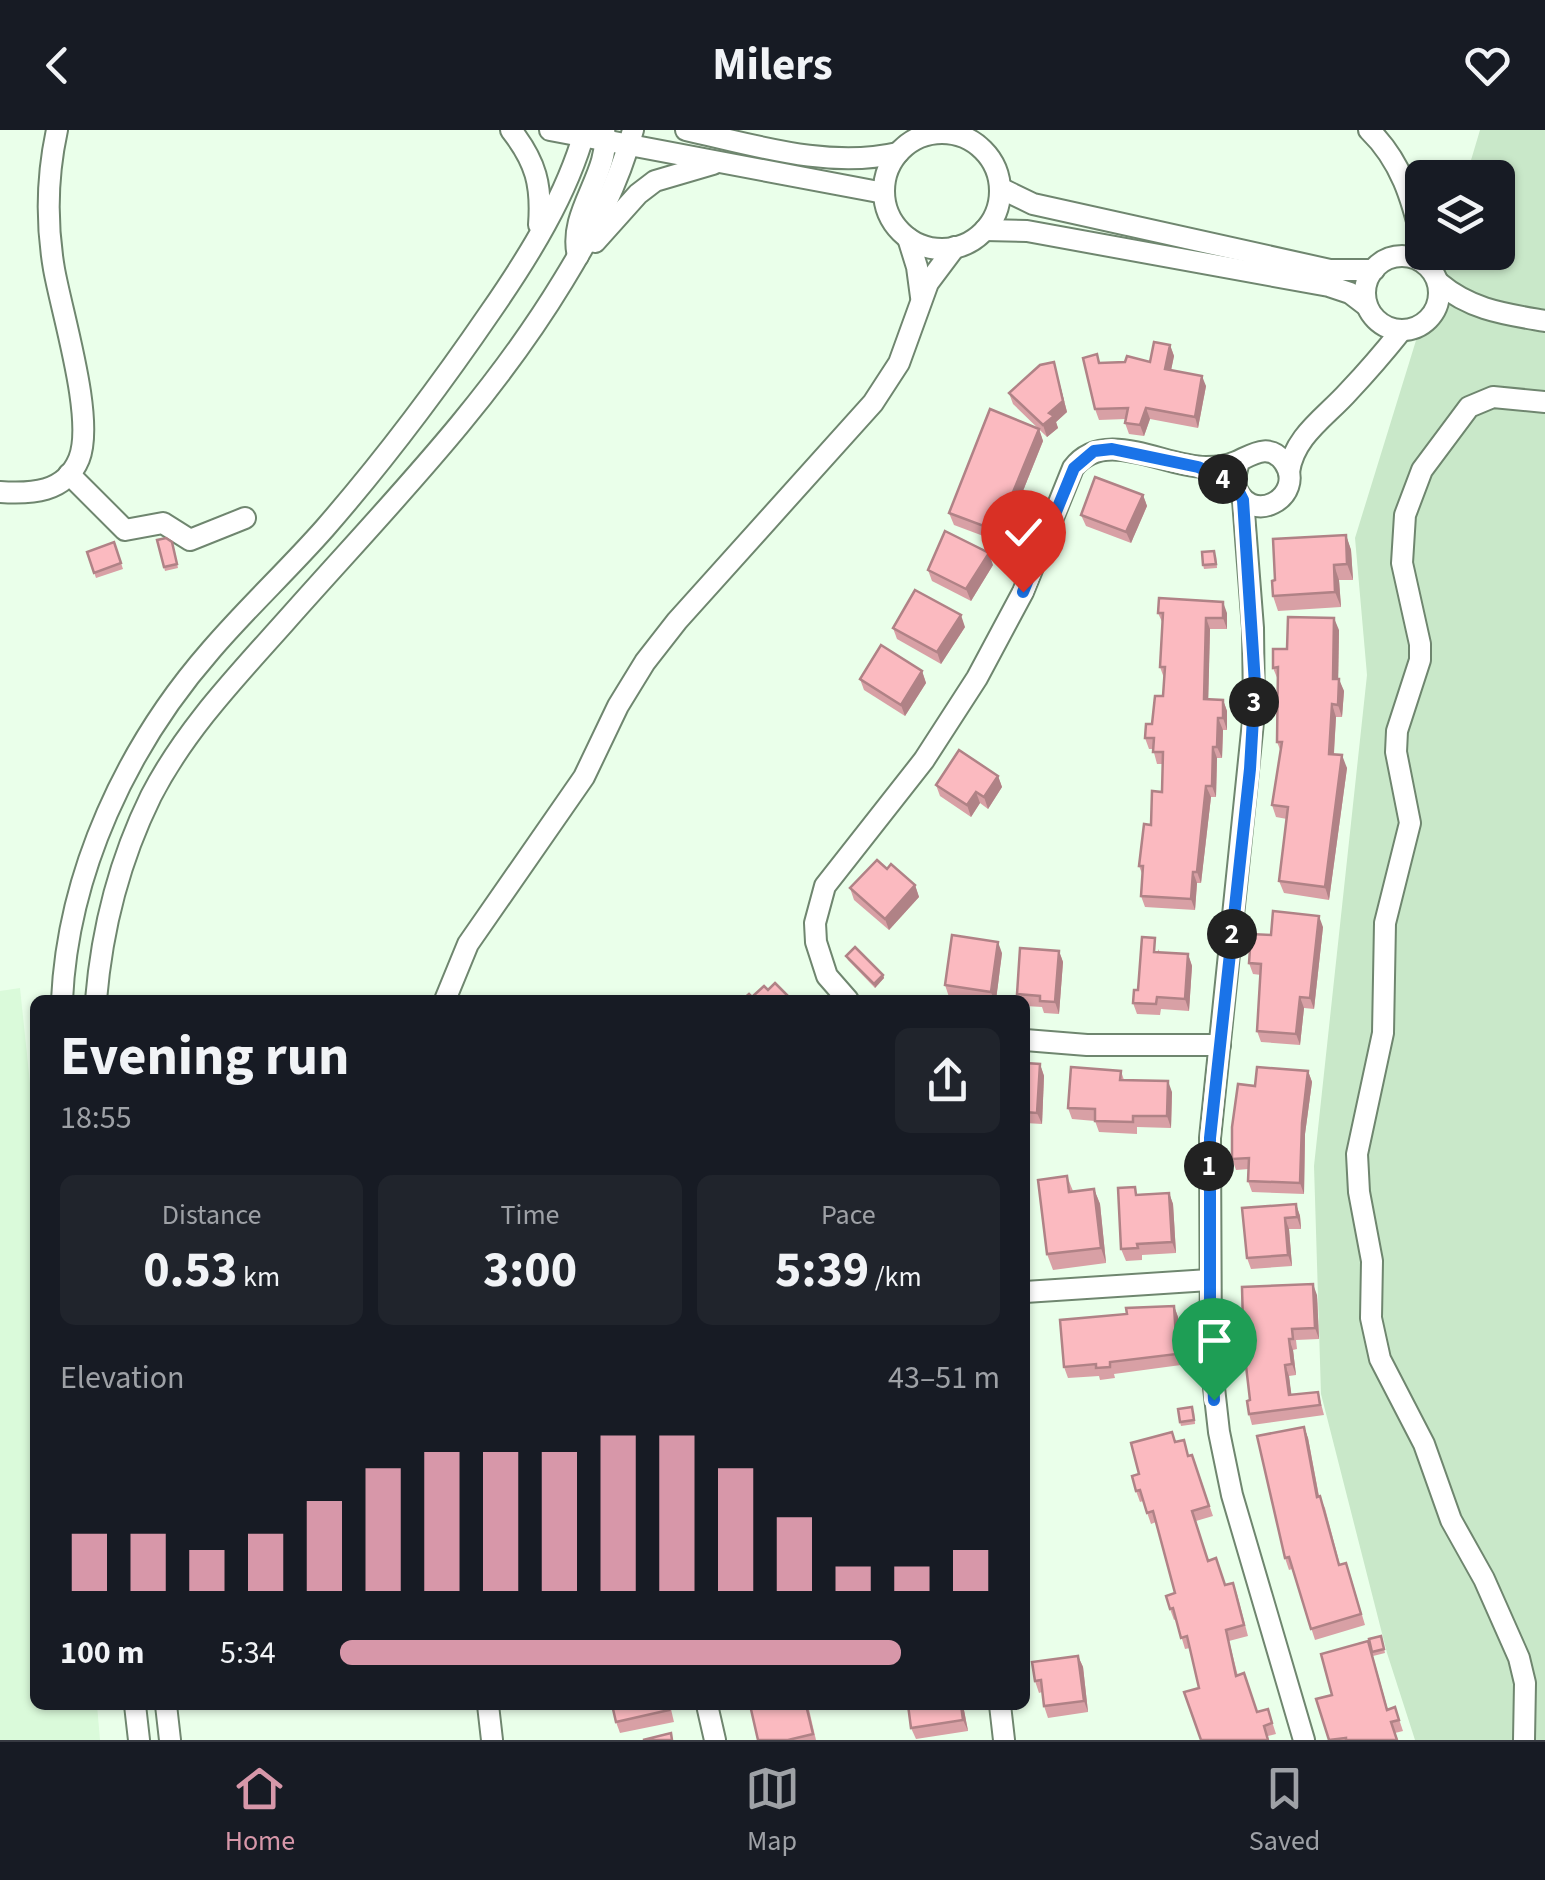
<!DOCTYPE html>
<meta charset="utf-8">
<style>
body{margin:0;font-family:"Source Sans 3",sans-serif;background:#20242c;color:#f1f3f6;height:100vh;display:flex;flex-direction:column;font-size:38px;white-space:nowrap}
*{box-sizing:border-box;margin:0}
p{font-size:32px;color:#9ea1a6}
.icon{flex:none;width:55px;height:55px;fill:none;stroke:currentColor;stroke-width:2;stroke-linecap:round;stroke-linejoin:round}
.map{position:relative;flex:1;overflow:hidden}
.drawer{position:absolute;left:30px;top:865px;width:1000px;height:715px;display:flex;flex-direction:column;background:#171b24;border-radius:15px;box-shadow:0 2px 8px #0004}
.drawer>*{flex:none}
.tools{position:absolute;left:1405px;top:30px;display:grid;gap:20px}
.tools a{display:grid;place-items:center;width:110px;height:110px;border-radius:15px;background:#171b24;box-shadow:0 2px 8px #0004;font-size:50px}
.pin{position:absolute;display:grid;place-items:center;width:85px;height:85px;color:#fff;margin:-102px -42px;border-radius:50% 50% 50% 0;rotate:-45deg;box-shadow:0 0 10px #0007}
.pin .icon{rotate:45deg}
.km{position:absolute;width:50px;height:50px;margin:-25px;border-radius:50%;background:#222;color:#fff;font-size:28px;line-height:50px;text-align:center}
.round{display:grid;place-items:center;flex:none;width:105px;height:105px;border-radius:15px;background:#20242c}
.overview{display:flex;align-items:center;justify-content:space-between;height:170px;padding:0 30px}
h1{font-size:55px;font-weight:700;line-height:75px}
.stats{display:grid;grid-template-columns:repeat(3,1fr);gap:15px;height:170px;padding:10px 30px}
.stats div{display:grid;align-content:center;border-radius:15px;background:#20242c;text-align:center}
.stats b{font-size:50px;font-weight:700}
.stats small{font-size:28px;font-weight:400}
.stats p{font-size:28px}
.chart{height:280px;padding:20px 30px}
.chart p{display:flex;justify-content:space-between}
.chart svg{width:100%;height:180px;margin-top:10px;stroke:#d797a9;stroke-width:6}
ul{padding:0 30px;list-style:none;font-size:32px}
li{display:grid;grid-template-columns:160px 120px 1fr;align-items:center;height:75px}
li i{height:25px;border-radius:12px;background:#d797a9}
header{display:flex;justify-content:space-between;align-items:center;height:130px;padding:0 30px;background:#171b24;font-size:45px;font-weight:700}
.tab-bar{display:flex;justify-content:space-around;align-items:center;height:140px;border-top:2px solid #363941;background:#171b24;font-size:28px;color:#9ea1a6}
.tab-bar a{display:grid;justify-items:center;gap:5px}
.tab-bar .selected{color:#d797a9}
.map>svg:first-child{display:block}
.built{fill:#dafada}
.green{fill:#c9e8c9}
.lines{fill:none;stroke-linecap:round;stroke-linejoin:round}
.minor-casing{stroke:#6f866f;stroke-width:24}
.minor{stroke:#fff;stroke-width:20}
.wall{fill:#d8a0a5}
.shaded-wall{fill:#b08286}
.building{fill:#fbbac0;stroke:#b08286;stroke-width:2.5}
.route-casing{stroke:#fff;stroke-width:20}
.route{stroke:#1a73e8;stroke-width:12}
</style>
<header><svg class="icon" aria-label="back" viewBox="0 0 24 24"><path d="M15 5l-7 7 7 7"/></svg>Milers<svg class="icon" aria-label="heart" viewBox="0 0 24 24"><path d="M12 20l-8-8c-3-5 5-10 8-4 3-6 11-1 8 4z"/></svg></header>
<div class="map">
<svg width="1545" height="1610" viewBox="0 0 1545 1610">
<rect width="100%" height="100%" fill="#eaffea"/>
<polygon class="built" points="20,858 35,1001 35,1575 97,1575 100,1610 0,1610 0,861"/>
<polygon class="green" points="1480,0 1545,0 1545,1610 1415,1610 1387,1523 1321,1264 1314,1036 1367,545 1355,408 1443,123 1498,122 1498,48 1466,47"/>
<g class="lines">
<defs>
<g id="minor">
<path d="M511,0C536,32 542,55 539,95"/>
<polyline points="550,0 884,63"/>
<path d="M686,0C754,15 828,39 898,23"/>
<path d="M1369,0C1401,31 1412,69 1422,111"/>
<circle cx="942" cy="61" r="58"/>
<polyline points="1000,58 1033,74 1330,140 1374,140"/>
<polyline points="985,100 1027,101 1329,156 1350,163 1367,176"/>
<polyline points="908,108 917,137 921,167"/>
<polyline points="595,112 638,64 655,51 713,34"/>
<circle cx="1402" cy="163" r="37"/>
<path d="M578,126C567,81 612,43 604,0"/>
<path d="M1439,153C1471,180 1505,184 1545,191"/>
<path d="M1289,342C1294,306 1326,287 1349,261C1367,242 1385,221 1401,201"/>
<polyline points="69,344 125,400 163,393 190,410 245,388"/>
<path d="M0,362C31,364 65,363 79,329C95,289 62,184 54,139C46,92 47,46 57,0"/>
<polyline points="1243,370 1253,498 1254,582 1210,1008 1211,1231 1219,1302 1232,1365 1304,1610"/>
<path d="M62,870C68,742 127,616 211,520C247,478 288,440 325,398C385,329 439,257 491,181C529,126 567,65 585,0"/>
<path d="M96,870C102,798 119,731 151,666C185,600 236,547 285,492C383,381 486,278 563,151C593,102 618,56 633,0"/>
<polyline points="445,870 468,814 584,647 618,576 645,532 677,491 873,273 899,233 928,153 955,117"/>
<path d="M848,870L827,846L816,812L815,793L825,756L924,630L977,548L1023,462L1073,338C1104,297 1164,337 1206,337C1215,337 1227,336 1236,332C1252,325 1269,312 1284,332C1308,366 1248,401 1234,352L1239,331"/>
<polyline points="1025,910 1087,915 1220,915"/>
<polyline points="1025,1162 1209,1150"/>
<polyline points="135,1575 139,1610"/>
<polyline points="166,1575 170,1610"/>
<polyline points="488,1575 492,1610"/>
<polyline points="707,1575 715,1610"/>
<polyline points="1000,1575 1004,1610"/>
<polyline points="1524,1610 1525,1553 1519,1528 1484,1449 1451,1390 1424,1314 1380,1229 1371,1188 1372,1131 1359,1062 1357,1024 1383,903 1385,793 1410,693 1396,622 1397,601 1420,530 1420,514 1402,433 1405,385 1422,340 1469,277 1493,267 1545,272"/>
</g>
</defs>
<use href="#minor" class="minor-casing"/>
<use href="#minor" class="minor"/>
</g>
<g class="wall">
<polygon points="1170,215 1174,226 1171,240 1206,256 1198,298 1150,289 1144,306 1129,304 1125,293 1126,289 1099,290 1095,279 1097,224 1100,233 1150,232"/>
<polygon points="1054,232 1067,282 1056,292 1058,298 1047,307 1013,274 1009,263"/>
<polygon points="1039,299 1043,311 1002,413 954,395 949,383"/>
<polygon points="1143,365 1147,376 1131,413 1086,396 1081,385"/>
<polygon points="1346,405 1351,420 1353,450 1339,450 1341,477 1278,481 1273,466 1275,450"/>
<polygon points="157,410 172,412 178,438 165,441"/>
<polygon points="114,412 123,439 96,448 87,422"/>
<polygon points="1216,425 1217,438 1204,439 1203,435"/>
<polygon points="993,435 971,471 932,451 928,440"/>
<polygon points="1158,483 1227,483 1227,499 1210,499 1208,569 1223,570 1227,581 1227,600 1223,600 1222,628 1217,628 1216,667 1211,667 1201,753 1197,753 1195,780 1145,777 1141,766 1143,746 1139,736 1151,695 1162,662 1163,634 1157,634 1153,619 1149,619 1145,608 1163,566 1164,548 1160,537 1163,494"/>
<polygon points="965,497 941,534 897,509 893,498"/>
<polygon points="1339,500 1338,549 1344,561 1342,587 1336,587 1334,624 1347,638 1329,770 1284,763 1279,751 1287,689 1276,687 1272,675 1281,622 1277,612 1278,550 1273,538 1287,519"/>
<polygon points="922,541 926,553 905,586 864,560 860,549"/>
<polygon points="998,646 1002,657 988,679 980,673 971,687 940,666 936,655"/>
<polygon points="887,739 915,755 919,767 889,800 854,770 850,758"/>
<polygon points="1323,797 1314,879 1304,878 1300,915 1261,912 1257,901 1261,845 1253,844 1249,833 1271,805"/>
<polygon points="1159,819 1159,822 1188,824 1192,836 1189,881 1161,879 1160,885 1137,884 1133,873"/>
<polygon points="1059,821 1063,832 1059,884 1044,883 1042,877 1025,876 1025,870 1019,870 1017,864"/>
<polygon points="1002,823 996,870 971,870 949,867 945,855"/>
<polygon points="846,826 883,845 884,848 875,858 848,830"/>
<polygon points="1025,933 1040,934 1044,946 1042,994 1025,993"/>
<polygon points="1121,941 1124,950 1172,962 1171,998 1137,997 1137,1004 1099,1002 1095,991 1072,989 1068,978"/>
<polygon points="1308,941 1312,952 1305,1004 1304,1064 1252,1062 1248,1051 1249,1039 1236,1040 1232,1029 1255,956"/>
<polygon points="1067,1046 1073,1061 1094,1059 1100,1074 1106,1133 1053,1140 1047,1124"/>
<polygon points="1169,1063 1173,1074 1176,1123 1142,1125 1142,1130 1126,1131 1121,1119 1138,1064"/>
<polygon points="1296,1074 1300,1086 1301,1099 1289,1099 1292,1136 1251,1139 1247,1128"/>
<polygon points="1317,1165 1319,1209 1296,1210 1297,1219 1293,1220 1296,1245 1289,1246 1291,1265 1318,1262 1324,1285 1252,1295 1249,1284 1250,1270 1245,1222 1237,1222 1233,1211 1243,1195"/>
<polygon points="1174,1176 1178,1187 1181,1235 1114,1244 1115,1248 1100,1250 1099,1246 1068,1248 1064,1237 1127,1184"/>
<polygon points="1194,1281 1195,1294 1181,1296 1180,1292"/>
<polygon points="1304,1297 1308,1308 1319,1366 1325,1378 1340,1435 1350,1444 1365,1495 1315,1510 1292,1439 1289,1440 1285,1428"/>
<polygon points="1172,1302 1176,1312 1189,1326 1192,1325 1213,1386 1196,1391 1208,1431 1225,1455 1233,1453 1237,1464 1248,1506 1229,1511 1238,1546 1257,1582 1268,1579 1276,1604 1268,1606 1199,1558 1190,1518 1185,1519 1176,1489 1174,1490 1170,1479 1175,1463 1156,1392 1151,1394 1143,1371 1140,1372 1136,1361 1139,1344"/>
<polygon points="1381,1506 1385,1523 1373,1526 1372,1523 1388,1580 1395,1577 1403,1601 1395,1603 1398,1610 1329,1610 1332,1565 1372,1521"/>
<polygon points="1078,1526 1083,1537 1088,1582 1048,1588 1044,1576 1042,1562 1039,1563 1035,1551"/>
<polygon points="630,1575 670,1575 674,1592 620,1603 616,1592"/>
<polygon points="750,1575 808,1575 816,1610 758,1610"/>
<polygon points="963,1575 968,1601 916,1609 911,1598"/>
</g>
<g class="shaded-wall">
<polygon points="1170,215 1174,226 1169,250 1165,239"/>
<polygon points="1054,232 1067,282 1056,292 1058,298 1047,307 1043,295 1049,283"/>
<polygon points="1202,246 1206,256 1198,298 1195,287"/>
<polygon points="1146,278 1150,289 1144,306 1140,295"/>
<polygon points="1039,299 1043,311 1002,413 997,401"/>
<polygon points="1143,365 1147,376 1131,413 1126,402"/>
<polygon points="1346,405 1351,420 1353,450 1347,434"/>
<polygon points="989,423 993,435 971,471 966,459"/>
<polygon points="1334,435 1339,450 1341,477 1335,462"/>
<polygon points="1223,472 1227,483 1227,499 1223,488"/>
<polygon points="961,485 965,497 941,534 937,522"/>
<polygon points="1206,488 1210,499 1208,581 1204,569"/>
<polygon points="1334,488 1339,500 1338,561 1333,549"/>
<polygon points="922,541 926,553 905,586 901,575"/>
<polygon points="1339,549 1344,561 1342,587 1338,575"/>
<polygon points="1223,570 1227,581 1227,600 1223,588"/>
<polygon points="1332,574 1336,587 1333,636 1329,624"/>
<polygon points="1218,588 1223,600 1222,628 1217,617"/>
<polygon points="1213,617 1217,628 1216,667 1212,656"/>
<polygon points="1342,625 1347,638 1329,770 1325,757"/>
<polygon points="998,646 1002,657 988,679 984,667"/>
<polygon points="1206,656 1211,667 1201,753 1197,742"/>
<polygon points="976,662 980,673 971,687 967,675"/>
<polygon points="1193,742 1197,753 1195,780 1191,769"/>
<polygon points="915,755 919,767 889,800 885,789"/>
<polygon points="1319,786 1323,797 1314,879 1310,868"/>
<polygon points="998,812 1002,823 996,870 994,870 991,862"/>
<polygon points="1059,821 1063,832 1059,884 1055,872"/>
<polygon points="1188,824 1192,836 1189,881 1185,869"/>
<polygon points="883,845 884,848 875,858 874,854"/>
<polygon points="1300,867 1304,878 1300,915 1296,904"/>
<polygon points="1040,934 1044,946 1042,994 1037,983"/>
<polygon points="1308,941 1312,952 1305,1004 1304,1064 1300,1053 1302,993"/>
<polygon points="1168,951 1172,962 1171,998 1167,986"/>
<polygon points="1094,1059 1100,1074 1106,1133 1101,1118"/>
<polygon points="1169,1063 1173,1074 1176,1123 1172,1112"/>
<polygon points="1296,1074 1300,1086 1301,1099 1297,1087"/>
<polygon points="1285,1088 1289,1099 1292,1136 1288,1125"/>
<polygon points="1313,1154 1317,1165 1319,1209 1315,1198"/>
<polygon points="1174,1176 1178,1187 1181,1235 1177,1224"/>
<polygon points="1289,1209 1293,1220 1296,1245 1292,1234"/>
<polygon points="1285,1235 1289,1246 1293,1276 1289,1265"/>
<polygon points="1304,1297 1308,1308 1321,1378 1317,1367"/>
<polygon points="1078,1526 1083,1537 1088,1582 1084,1571"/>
<polygon points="961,1575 963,1575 968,1601 963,1590"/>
</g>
<g class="building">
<polygon points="1154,212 1170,215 1165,239 1202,246 1195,287 1146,278 1140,295 1125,293 1128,278 1095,279 1083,228 1097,224 1099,233 1125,232 1127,226 1150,232"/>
<polygon points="1054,232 1063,271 1049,283 1054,286 1043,295 1009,263 1040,235"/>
<polygon points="990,279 1039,299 997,401 949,383"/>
<polygon points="1095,347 1143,365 1126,402 1081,385"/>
<polygon points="945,401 989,423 966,459 928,440"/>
<polygon points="1346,405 1347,434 1334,435 1335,462 1273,466 1272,451 1275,450 1273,409"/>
<polygon points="166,408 172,412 177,434 164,437 157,410"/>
<polygon points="114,412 121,433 94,443 87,422"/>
<polygon points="1214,421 1216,434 1203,435 1202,422"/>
<polygon points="915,460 961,485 937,522 893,498"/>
<polygon points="1159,468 1223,472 1223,488 1206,488 1204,569 1223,570 1223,588 1218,588 1217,617 1213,617 1212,656 1206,656 1197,742 1193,742 1191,769 1141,766 1143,736 1139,736 1144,694 1151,695 1152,661 1162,662 1163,622 1153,622 1154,608 1145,608 1146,594 1152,594 1155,566 1163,566 1165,537 1160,537 1163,483 1158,483"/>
<polygon points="1288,487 1334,488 1333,549 1339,549 1338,575 1332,574 1329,624 1342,625 1325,757 1279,751 1288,677 1272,675 1282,612 1277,612 1278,537 1273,538 1273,519 1287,519"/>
<polygon points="881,515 922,541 901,575 860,549"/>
<polygon points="959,620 998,646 984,667 976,662 967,675 936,655"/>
<polygon points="877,730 887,739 891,734 915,755 885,789 850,758"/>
<polygon points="1273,781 1319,786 1310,868 1300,867 1296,904 1257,901 1261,834 1249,833 1251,804 1271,805"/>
<polygon points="952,805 998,812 991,862 945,855"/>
<polygon points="1142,807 1155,808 1154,822 1188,824 1185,869 1157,867 1156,874 1133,873 1134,860 1138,860"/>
<polygon points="855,817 883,845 874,854 846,826"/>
<polygon points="1020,818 1059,821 1055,872 1040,871 1040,866 1017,864"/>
<polygon points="775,853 792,870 742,870 749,864 752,867 764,856 768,860"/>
<polygon points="1025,933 1040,934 1037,983 1025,982"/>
<polygon points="1071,937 1121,941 1120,950 1168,951 1167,986 1133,986 1133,992 1095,991 1095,979 1068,978"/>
<polygon points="1257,937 1308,941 1302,993 1300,1053 1248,1051 1249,1028 1232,1029 1232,997 1238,954 1255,956"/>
<polygon points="1067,1046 1069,1062 1094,1059 1101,1118 1047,1124 1038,1050"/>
<polygon points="1135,1057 1136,1065 1169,1063 1172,1112 1137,1114 1138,1118 1121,1119 1118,1058"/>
<polygon points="1296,1074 1297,1087 1285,1088 1288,1125 1247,1128 1242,1078"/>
<polygon points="1313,1154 1315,1198 1292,1199 1293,1209 1289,1209 1292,1234 1285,1235 1289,1265 1318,1262 1320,1275 1249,1284 1247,1271 1250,1270 1243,1210 1233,1211 1232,1197 1243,1195 1242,1157"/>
<polygon points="1174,1176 1177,1224 1110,1232 1110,1237 1096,1238 1096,1234 1064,1237 1060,1190 1127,1184 1126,1178"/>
<polygon points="1192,1277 1194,1290 1180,1292 1178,1279"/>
<polygon points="1304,1297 1317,1367 1320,1366 1339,1435 1346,1433 1361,1484 1311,1499 1289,1427 1285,1428 1257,1306"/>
<polygon points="1172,1302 1175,1312 1184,1310 1188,1326 1192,1325 1209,1376 1192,1381 1208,1431 1216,1428 1225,1455 1233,1453 1244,1495 1226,1500 1236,1546 1244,1543 1257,1582 1268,1579 1272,1593 1264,1596 1268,1610 1201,1610 1184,1562 1199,1558 1187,1506 1181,1508 1173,1478 1170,1479 1166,1466 1175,1463 1153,1381 1147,1383 1140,1360 1136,1361 1132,1346 1139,1344 1131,1313"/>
<polygon points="1381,1506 1384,1519 1372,1522 1369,1509"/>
<polygon points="1368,1511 1387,1580 1395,1577 1399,1590 1391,1592 1397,1610 1346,1610 1346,1608 1329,1610 1316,1569 1332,1565 1321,1524"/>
<polygon points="1078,1526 1084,1571 1044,1576 1041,1550 1035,1551 1032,1532"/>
<polygon points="630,1575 668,1575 669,1580 616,1592 613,1579"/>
<polygon points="750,1575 806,1575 813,1604 788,1610 758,1610"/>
<polygon points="908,1575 961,1575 963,1590 911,1598"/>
<polygon points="671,1603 672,1610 643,1610"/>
</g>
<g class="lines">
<defs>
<polyline id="route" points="1023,462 1074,338 1094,321 1112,319 1198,337 1234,352 1243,370 1255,554 1250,639 1210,1008 1210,1191 1214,1270"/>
</defs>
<use href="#route" class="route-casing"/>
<use href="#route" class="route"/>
</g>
</svg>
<div class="tools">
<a><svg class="icon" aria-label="layers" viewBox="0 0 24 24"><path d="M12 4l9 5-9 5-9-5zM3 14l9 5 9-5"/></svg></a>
</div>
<div class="pin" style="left:1214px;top:1270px;background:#1e9e55"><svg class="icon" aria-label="arrive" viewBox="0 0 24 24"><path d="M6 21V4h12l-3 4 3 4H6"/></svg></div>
<div class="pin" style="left:1023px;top:462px;background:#d93025"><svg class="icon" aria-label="check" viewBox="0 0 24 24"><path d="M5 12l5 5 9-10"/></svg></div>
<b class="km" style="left:1209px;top:1036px">1</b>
<b class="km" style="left:1232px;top:804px">2</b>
<b class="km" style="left:1254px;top:572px">3</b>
<b class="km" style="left:1223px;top:349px">4</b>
<section class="drawer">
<div class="overview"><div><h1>Evening run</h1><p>18:55</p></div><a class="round"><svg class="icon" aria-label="share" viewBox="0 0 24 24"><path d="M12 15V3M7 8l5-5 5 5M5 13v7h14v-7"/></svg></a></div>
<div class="stats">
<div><p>Distance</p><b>0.53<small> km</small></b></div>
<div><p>Time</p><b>3:00</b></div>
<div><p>Pace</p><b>5:39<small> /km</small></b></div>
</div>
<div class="chart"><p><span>Elevation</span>43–51 m</p>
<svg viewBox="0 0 160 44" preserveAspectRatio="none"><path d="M5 44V30M15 44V30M25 44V34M35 44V30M45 44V22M55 44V14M65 44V10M75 44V10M85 44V10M95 44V6M105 44V6M115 44V14M125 44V26M135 44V38M145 44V38M155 44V34"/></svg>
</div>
<ul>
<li><b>100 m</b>5:34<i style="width:85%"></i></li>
</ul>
</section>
</div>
<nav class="tab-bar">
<a class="selected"><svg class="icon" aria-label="home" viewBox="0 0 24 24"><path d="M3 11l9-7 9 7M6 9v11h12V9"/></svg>Home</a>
<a><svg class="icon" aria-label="map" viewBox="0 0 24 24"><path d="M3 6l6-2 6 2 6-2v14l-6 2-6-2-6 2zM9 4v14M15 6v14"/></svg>Map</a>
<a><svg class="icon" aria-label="saved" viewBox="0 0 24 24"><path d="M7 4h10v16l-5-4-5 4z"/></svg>Saved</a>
</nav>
